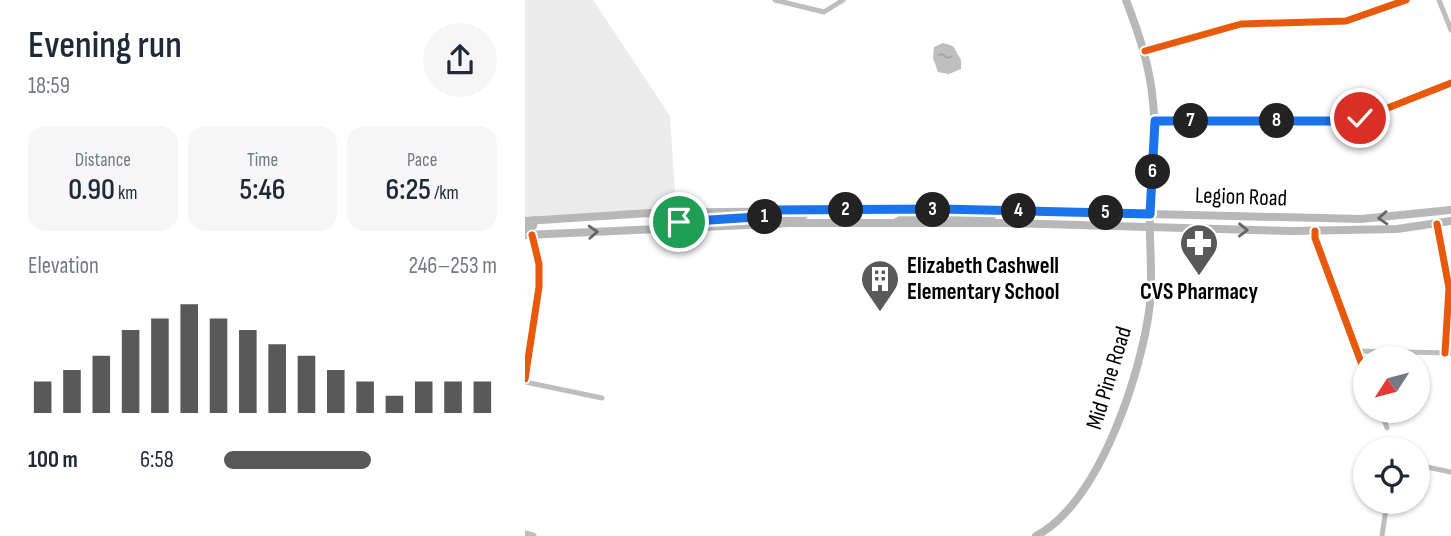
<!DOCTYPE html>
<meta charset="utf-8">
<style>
body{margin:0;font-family:"Sofia Sans Condensed",sans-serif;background:#f6f6f7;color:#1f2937;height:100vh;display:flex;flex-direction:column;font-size:26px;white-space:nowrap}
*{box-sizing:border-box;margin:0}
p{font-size:23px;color:#747a83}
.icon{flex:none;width:38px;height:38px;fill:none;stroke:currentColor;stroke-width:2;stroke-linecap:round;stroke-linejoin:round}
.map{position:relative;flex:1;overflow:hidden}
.panel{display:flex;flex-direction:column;background:#fff;width:525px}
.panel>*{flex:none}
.needle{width:46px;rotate:234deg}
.buttons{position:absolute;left:828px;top:346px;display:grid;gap:14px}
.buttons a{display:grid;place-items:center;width:77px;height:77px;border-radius:50%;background:#fff;box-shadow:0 2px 5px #0004;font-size:35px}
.pin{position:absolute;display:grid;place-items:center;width:60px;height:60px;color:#fff;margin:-30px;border:4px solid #fff;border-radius:50%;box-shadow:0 2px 7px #0007}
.km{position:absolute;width:35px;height:35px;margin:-18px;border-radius:50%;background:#222;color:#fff;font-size:19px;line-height:35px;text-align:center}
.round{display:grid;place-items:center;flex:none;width:74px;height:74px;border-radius:37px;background:#f6f6f7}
.summary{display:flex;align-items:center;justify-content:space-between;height:119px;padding:0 28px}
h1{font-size:38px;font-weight:600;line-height:52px}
.stats{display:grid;grid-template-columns:repeat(3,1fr);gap:10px;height:119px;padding:7px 28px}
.stats div{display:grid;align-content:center;border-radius:18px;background:#f6f6f7;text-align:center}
.stats b{font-size:30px;font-weight:600}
.stats small{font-size:19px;font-weight:400}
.stats p{font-size:19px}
.chart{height:196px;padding:14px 28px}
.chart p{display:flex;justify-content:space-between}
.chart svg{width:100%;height:126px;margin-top:7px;stroke:#595959;stroke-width:6}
ul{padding:0 28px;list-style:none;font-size:23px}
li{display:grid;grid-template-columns:112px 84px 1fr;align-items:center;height:52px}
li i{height:18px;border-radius:9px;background:#595959}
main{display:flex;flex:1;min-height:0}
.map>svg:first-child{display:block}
.green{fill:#ececec}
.water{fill:url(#water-ripples)}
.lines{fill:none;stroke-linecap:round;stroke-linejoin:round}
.minor{stroke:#bebebe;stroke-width:5}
.tertiary{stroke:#bebebe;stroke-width:7}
.secondary{stroke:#b8b8b8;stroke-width:8}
.cycleway-casing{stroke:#fff;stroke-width:11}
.cycleway{stroke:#e8590c;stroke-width:7}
.oneway{stroke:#656565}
.route-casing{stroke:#fff;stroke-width:14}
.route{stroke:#1a73e8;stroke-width:9}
.labels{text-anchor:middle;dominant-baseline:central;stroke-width:5;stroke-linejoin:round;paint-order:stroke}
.street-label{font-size:23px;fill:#000;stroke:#fff}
.poi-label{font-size:23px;font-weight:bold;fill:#000;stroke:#fff;text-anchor:start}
</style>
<main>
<section class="panel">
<div class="summary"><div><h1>Evening run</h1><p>18:59</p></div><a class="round"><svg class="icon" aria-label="share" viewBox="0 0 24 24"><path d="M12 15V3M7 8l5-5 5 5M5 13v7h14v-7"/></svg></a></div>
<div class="stats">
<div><p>Distance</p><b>0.90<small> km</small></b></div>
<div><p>Time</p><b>5:46</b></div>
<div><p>Pace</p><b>6:25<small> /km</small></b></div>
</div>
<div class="chart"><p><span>Elevation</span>246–253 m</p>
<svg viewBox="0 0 160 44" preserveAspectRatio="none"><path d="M5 44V33M15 44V29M25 44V24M35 44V15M45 44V11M55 44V6M65 44V11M75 44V15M85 44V20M95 44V24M105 44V29M115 44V33M125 44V38M135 44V33M145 44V33M155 44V33"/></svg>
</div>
<ul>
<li><b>100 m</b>6:58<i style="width:54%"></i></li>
</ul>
</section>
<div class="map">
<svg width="926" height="536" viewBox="0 0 926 536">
<defs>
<pattern id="water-ripples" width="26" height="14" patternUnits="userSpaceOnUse" patternTransform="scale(1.75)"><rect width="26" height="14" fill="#bfbfbf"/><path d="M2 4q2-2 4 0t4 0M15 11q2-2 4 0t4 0" fill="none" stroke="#a2a2a2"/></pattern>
</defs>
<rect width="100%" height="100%" fill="#fff"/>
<polygon class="green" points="0,0 68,0 145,116 151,208 0,218"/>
<polygon class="water" points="418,43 428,46 436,60 436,69 424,74 413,72 408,58 409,47"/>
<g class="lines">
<g class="minor">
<polyline points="250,0 299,12 318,0"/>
<polyline points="914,0 926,30"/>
<polyline points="620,51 716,24 821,21 881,0"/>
<polyline points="630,121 824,120 850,113 926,83"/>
<polyline points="912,224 924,288 920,353"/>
<polyline points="790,231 790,238 840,373"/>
<polyline points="831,351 926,353"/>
<polyline points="0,379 14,287 14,264 7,235"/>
<polyline points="0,382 77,398"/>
<polyline points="856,411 862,428"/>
<polyline points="892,465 926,472"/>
<polyline points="857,536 862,502"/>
</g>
<polyline class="tertiary" points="0,534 8,536"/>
<g class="secondary">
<polyline points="0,221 125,213 414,209 836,219 926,210"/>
<polyline points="371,222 381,217 420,216 425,210"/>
<polyline points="426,223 429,217 467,216"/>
<polyline points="254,224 256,217 279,215"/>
<polyline points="144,225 245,216 246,210"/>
<polyline points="0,229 8,226 9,220"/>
<polyline points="0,235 264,223 479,223 767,231 872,229 926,221"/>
<path d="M511,536C575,502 617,372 625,304C628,274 624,244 625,214C626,177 632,139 628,102C625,66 614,34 601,0"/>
</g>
<defs>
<g id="cycleway">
<polyline points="620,51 716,24 821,21 881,0"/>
<polyline points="630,121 824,120 850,113 926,83"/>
<polyline points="912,224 924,288 920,353"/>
<polyline points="790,231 790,238 840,373"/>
<polyline points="0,379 14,287 14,264 7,235"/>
</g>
</defs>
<use href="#cycleway" class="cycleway-casing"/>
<use href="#cycleway" class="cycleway"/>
</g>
<defs><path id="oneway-chevron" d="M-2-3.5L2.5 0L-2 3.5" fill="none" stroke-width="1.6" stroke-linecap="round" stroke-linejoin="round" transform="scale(1.75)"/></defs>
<g class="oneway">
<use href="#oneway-chevron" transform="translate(858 218) rotate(176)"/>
<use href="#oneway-chevron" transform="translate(718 230) rotate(1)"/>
<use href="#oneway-chevron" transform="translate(68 232) rotate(-3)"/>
</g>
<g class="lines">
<defs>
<polyline id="route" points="154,222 245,216 246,210 414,209 625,214 630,121 809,121 835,118"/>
</defs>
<use href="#route" class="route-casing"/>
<use href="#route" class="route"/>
</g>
<defs>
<symbol id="pharmacy-pin" viewBox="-11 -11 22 30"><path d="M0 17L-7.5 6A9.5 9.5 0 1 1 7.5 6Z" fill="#595959" stroke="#fff"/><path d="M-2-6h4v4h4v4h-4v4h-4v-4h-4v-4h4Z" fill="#fff"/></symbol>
<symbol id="building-pin" viewBox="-11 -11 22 30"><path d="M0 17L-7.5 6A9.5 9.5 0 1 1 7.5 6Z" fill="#595959" stroke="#fff"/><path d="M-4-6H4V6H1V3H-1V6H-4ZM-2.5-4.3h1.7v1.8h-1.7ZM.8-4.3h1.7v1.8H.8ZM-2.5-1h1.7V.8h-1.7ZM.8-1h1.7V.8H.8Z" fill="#fff"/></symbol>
</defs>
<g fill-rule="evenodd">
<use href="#pharmacy-pin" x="652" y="221" width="44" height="60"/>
<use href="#building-pin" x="333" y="257" width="44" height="60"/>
</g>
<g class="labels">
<g class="street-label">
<text transform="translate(716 197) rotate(2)">Legion Road</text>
<text transform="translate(584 378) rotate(-73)">Mid Pine Road</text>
</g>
<g class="poi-label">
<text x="382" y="266">Elizabeth Cashwell<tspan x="382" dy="26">Elementary School</tspan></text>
<text x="674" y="292" text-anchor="middle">CVS Pharmacy</text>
</g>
</g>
</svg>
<div class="buttons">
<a><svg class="needle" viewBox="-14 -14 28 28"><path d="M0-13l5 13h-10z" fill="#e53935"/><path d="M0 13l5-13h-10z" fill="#747a83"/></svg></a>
<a><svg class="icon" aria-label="locate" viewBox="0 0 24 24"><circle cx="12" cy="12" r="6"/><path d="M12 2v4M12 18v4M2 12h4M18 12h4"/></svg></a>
</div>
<div class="pin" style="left:154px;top:222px;background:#1e9e55"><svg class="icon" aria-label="arrive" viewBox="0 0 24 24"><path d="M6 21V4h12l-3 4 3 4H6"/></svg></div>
<div class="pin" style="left:835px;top:118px;background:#d93025"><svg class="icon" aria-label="check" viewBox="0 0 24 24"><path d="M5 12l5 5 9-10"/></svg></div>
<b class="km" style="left:240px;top:217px">1</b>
<b class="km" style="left:321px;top:210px">2</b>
<b class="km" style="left:408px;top:210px">3</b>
<b class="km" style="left:494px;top:211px">4</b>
<b class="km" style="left:581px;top:213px">5</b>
<b class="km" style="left:628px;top:172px">6</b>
<b class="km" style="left:666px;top:121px">7</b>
<b class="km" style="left:752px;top:121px">8</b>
</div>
</main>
